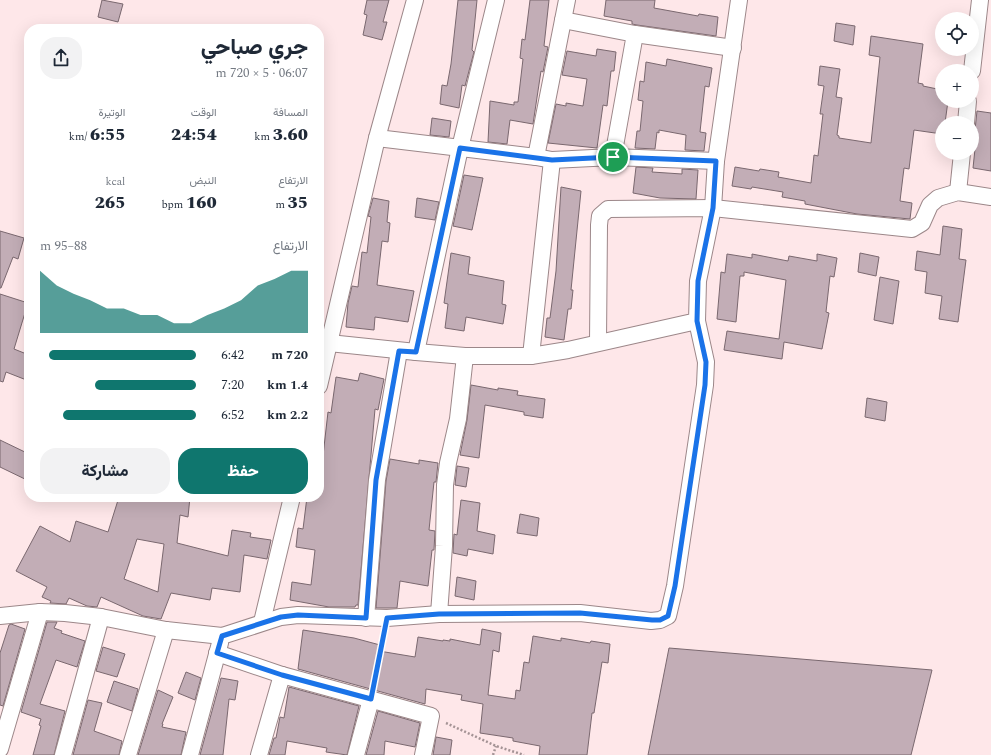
<!DOCTYPE html>
<html lang="ar">
<meta charset="utf-8">
<style>
body{margin:0;font-family:Spectral,Vazirmatn,serif;background:#f2f2f3;color:#1f2937;direction:rtl;height:100vh;display:flex;flex-direction:column;font-size:15px;white-space:nowrap}
*{box-sizing:border-box;margin:0}
p{font-size:13px;color:#747a83}
.icon{flex:none;width:22px;height:22px;fill:none;stroke:currentColor;stroke-width:2;stroke-linecap:round;stroke-linejoin:round}
.map{position:relative;flex:1;overflow:hidden;direction:ltr}
.side{position:absolute;left:24px;top:24px;width:300px;height:478px;display:flex;flex-direction:column;background:#fff;border-radius:16px;box-shadow:0 4px 16px #0002;direction:rtl}
.side>*{flex:none}
.controls{position:absolute;left:935px;top:12px;display:grid;gap:8px}
.controls a{display:grid;place-items:center;width:44px;height:44px;border-radius:50%;background:#fff;box-shadow:0 4px 16px #0002;font-size:20px}
.pin{position:absolute;display:grid;place-items:center;width:34px;height:34px;color:#fff;margin:-17px;border:2px solid #fff;border-radius:50%;box-shadow:0 1px 4px #0007}
.round{display:grid;place-items:center;flex:none;width:42px;height:42px;border-radius:16px;background:#f2f2f3}
.headline{display:flex;align-items:center;justify-content:space-between;height:68px;padding:0 16px}
h1{font-size:22px;font-weight:800;line-height:30px}
.metrics{display:grid;grid-template-columns:repeat(3,1fr);gap:6px;height:68px;padding:4px 16px}
.metrics div{display:grid;align-content:center}
.metrics b{font-size:17px;font-weight:800}
.metrics small{font-size:11px;font-weight:400}
.metrics p{font-size:11px}
.chart{height:112px;padding:8px 16px}
.chart p{display:flex;justify-content:space-between}
.chart svg{width:100%;height:72px;margin-top:4px;fill:#0f766e;opacity:.7}
.primary-button{display:flex;gap:8px;margin-top:auto;padding:8px 16px}
.primary-button a{flex:1;height:46px;border-radius:16px;background:#0f766e;color:#fff;font-size:16px;font-weight:800;line-height:46px;text-align:center}
.primary-button a+a{background:#f2f2f3;color:#1f2937}
ul{padding:0 16px;list-style:none;font-size:13px}
li{display:grid;grid-template-columns:64px 48px 1fr;align-items:center;height:30px}
li i{height:10px;border-radius:5px;background:#0f766e}
.map>svg:first-child{display:block}
.building{fill:#c2adb6;stroke:#7a686f;fill-rule:evenodd}
.lines{fill:none;stroke-linecap:round;stroke-linejoin:round}
.street-casing{stroke:#9c8789;stroke-width:18}
.path{stroke:#a49395;stroke-width:2.5;stroke-dasharray:2 2;stroke-linecap:butt}
.street{stroke:#fff;stroke-width:16}
.route-casing{stroke:#fff;stroke-width:8}
.route{stroke:#1a73e8;stroke-width:5}
</style>
<div class="map">
<svg width="991" height="755" viewBox="0 0 991 755">
<rect width="100%" height="100%" fill="#fee7e9"/>
<g class="building">
<polygon points="102,0 123,4 118,22 98,17"/>
<polygon points="367,0 389,0 383,22 387,22 382,40 363,35 367,15 364,14"/>
<polygon points="458,0 477,0 472,50 474,52 465,86 462,85 459,108 440,104 442,85 447,86 451,64"/>
<polygon points="530,0 549,0 544,46 548,47 543,72 541,71 533,124 510,120 507,144 488,142 490,101 514,105 514,102 518,102 523,59 520,58 522,39 525,40"/>
<polygon points="606,0 655,0 654,8 698,16 699,14 718,17 716,36 637,25 632,24 632,21 604,16"/>
<polygon points="836,23 855,26 853,45 834,41"/>
<polygon points="871,36 923,44 918,83 923,84 923,86 942,90 942,101 948,101 945,123 942,123 942,134 914,130 909,169 904,168 900,201 912,203 910,219 857,214 805,204 805,201 782,197 783,192 752,187 751,189 732,186 735,167 759,171 760,169 779,172 778,177 811,183 814,155 818,156 823,114 820,114 824,86 818,85 820,66 840,69 836,97 842,98 837,135 839,136 839,138 871,143 880,57 869,55"/>
<polygon points="597,49 616,52 614,71 611,71 607,106 603,105 597,148 548,143 556,104 566,106 566,103 583,106 587,79 562,75 567,51 596,56"/>
<polygon points="667,59 712,68 709,87 705,86 700,132 706,133 704,151 685,150 686,135 659,130 659,133 657,132 655,149 635,148 637,131 640,131 643,101 638,100 640,81 644,82 646,62 666,66"/>
<polygon points="977,111 991,113 991,171 973,168 977,130 975,130"/>
<polygon points="432,118 451,121 449,137 430,135"/>
<polygon points="636,167 653,168 652,172 682,174 682,169 698,170 696,199 660,198 633,193"/>
<polygon points="464,175 483,178 472,230 453,226"/>
<polygon points="561,187 581,191 571,290 573,290 571,309 568,309 564,340 545,337 547,318 550,318 556,271"/>
<polygon points="373,198 389,201 387,222 390,223 388,242 382,241 377,285 414,291 408,322 375,317 374,330 346,327 348,303 352,286 358,287 362,252 367,253 371,217 368,216"/>
<polygon points="417,198 439,202 435,220 415,217"/>
<polygon points="943,226 962,229 959,259 966,260 958,322 939,319 942,296 925,293 927,272 915,270 917,251 940,255"/>
<polygon points="0,231 24,238 18,259 13,257 1,288 0,288"/>
<polygon points="451,253 470,257 468,274 504,281 502,304 506,305 503,324 466,317 464,331 445,328 448,304 444,303"/>
<polygon points="860,253 879,257 876,276 858,272"/>
<polygon points="727,254 752,258 752,254 788,261 789,256 817,261 817,254 837,258 834,277 830,276 826,312 829,313 822,349 784,342 782,359 724,350 727,331 779,339 786,280 744,272 744,276 740,276 736,322 717,319 721,272 725,273"/>
<polygon points="880,277 899,281 893,324 874,320"/>
<polygon points="0,294 28,303 14,349 29,355 29,381 6,372 3,382 0,381"/>
<polygon points="360,373 384,379 378,410 375,409 358,605 356,605 355,607 329,607 290,600 292,582 311,585 315,550 296,547 298,528 303,529 307,497 319,497 319,472 321,473 328,412 331,413 336,377 358,381"/>
<polygon points="471,385 498,390 498,388 518,391 517,395 545,399 543,418 524,415 524,412 485,405 479,458 460,455 467,420"/>
<polygon points="867,398 887,402 885,421 865,417"/>
<polygon points="0,440 29,454 29,481 0,467"/>
<polygon points="390,459 419,464 419,460 438,463 436,482 434,482 429,530 435,531 434,550 432,550 428,586 400,581 397,608 376,608 386,481"/>
<polygon points="457,466 469,468 466,487 455,485"/>
<path d="M119,497H190L188,517L180,515L177,543L228,556L232,530L251,533L250,537L271,540L267,559L244,555L240,592L212,588L210,600L171,593L161,619L143,616L101,597L97,607L87,606L69,598L66,604L50,603L51,601L42,597L47,587L16,571L40,526L70,542L76,521L108,532ZM137,539L164,544L158,592L124,579Z"/>
<polygon points="461,500 480,503 477,531 495,535 493,554 468,549 467,556 453,553 454,534 457,535"/>
<polygon points="520,514 539,518 537,536 517,533"/>
<polygon points="457,577 476,581 474,600 455,596"/>
<polygon points="47,622 57,622 54,628 62,631 61,633 85,641 77,667 56,660 40,704 65,711 54,755 33,755 41,726 39,725 41,719 21,712"/>
<polygon points="11,624 25,629 3,706 0,705 0,653 9,625"/>
<polygon points="482,629 501,633 499,652 493,650 488,695 515,699 516,690 520,691 524,662 529,663 533,636 561,641 561,638 590,643 591,641 610,644 608,663 602,662 594,713 592,713 587,755 539,755 540,746 513,741 513,738 480,733 483,704 461,700 462,695 426,689 425,704 298,669 303,630 354,638 380,645 379,651 415,657 418,637 443,641 443,640 450,641 450,639 480,645"/>
<polygon points="103,647 125,654 117,677 96,671"/>
<polygon points="669,648 932,670 911,755 648,755"/>
<polygon points="186,672 201,678 195,700 178,693"/>
<polygon points="221,678 238,681 235,700 229,699 223,755 200,755"/>
<polygon points="114,681 138,689 132,711 107,702"/>
<polygon points="289,687 359,706 347,755 326,752 327,748 287,741 285,755 269,755 274,738 276,738 280,717 284,718"/>
<polygon points="158,690 173,697 162,724 163,724 162,727 186,732 181,755 138,755"/>
<polygon points="88,700 102,703 94,731 122,741 119,755 73,755"/>
<polygon points="378,711 420,723 415,747 385,741 384,755 366,755"/>
<polygon points="436,737 452,740 450,755 433,755"/>
</g>
<g class="lines">
<defs>
<g id="street">
<polyline points="563,20 635,34 613,157"/>
<polyline points="635,34 733,48"/>
<polyline points="972,71 980,0"/>
<polyline points="966,123 968,101"/>
<polyline points="377,138 536,157 552,160 613,157 716,161"/>
<polyline points="536,157 567,0"/>
<polyline points="958,192 962,153"/>
<polyline points="598,342 599,225 600,216 608,209 713,208 912,229 922,223 930,205 938,198 958,192 991,197"/>
<polyline points="329,343 416,352 465,356 531,356 568,350 697,321 698,281 713,208 716,161 739,0"/>
<polyline points="416,352 460,148 496,0"/>
<polyline points="531,356 552,160"/>
<polyline points="319,386 377,138 415,0"/>
<polyline points="439,614 444,546 445,485 448,463 458,419 465,356"/>
<polyline points="0,616 40,612 65,613 101,617 166,630 222,636 281,617 298,615 387,618 439,614 580,613 651,621 660,620 668,616 675,586 705,385 706,362 697,321"/>
<polyline points="366,618 377,480 399,351"/>
<polyline points="262,622 292,497"/>
<polyline points="217,653 282,675 431,716 423,755"/>
<polyline points="0,749 40,612"/>
<polyline points="63,755 101,617"/>
<polyline points="128,755 166,630"/>
<polyline points="190,755 220,643"/>
<polyline points="259,755 282,675"/>
<polyline points="356,755 371,699"/>
</g>
</defs>
<use href="#street" class="street-casing"/>
<g class="path">
<polyline points="374,684 384,634"/>
<polyline points="446,723 496,746 524,755"/>
<polyline points="493,755 496,746"/>
</g>
<use href="#street" class="street"/>
</g>
<g class="lines">
<defs>
<polygon id="route" points="460,148 552,160 613,157 716,161 713,208 698,281 697,321 706,362 705,385 675,586 668,616 660,620 652,620 580,613 439,614 387,618 371,699 282,675 217,653 222,636 281,617 298,615 366,618 376,480 399,351 416,352"/>
</defs>
<use href="#route" class="route-casing"/>
<use href="#route" class="route"/>
</g>
</svg>
<div class="controls">
<a><svg class="icon" aria-label="locate" viewBox="0 0 24 24"><circle cx="12" cy="12" r="6"/><path d="M12 2v4M12 18v4M2 12h4M18 12h4"/></svg></a>
<a>+</a>
<a>−</a>
</div>
<div class="pin" style="left:613px;top:157px;background:#1e9e55"><svg class="icon" aria-label="arrive" viewBox="0 0 24 24"><path d="M6 21V4h12l-3 4 3 4H6"/></svg></div>
<section class="side">
<div class="headline"><div><h1>جري صباحي</h1><p>06:07 · 5 × 720 m</p></div><a class="round"><svg class="icon" aria-label="share" viewBox="0 0 24 24"><path d="M12 15V3M7 8l5-5 5 5M5 13v7h14v-7"/></svg></a></div>
<div class="metrics">
<div><p>المسافة</p><b>3.60<small> km</small></b></div>
<div><p>الوقت</p><b>24:54</b></div>
<div><p>الوتيرة</p><b>6:55<small> /km</small></b></div>
</div>
<div class="metrics">
<div><p>الارتفاع</p><b>35<small> m</small></b></div>
<div><p>النبض</p><b>160<small> bpm</small></b></div>
<div><p>kcal</p><b>265</b></div>
</div>
<div class="chart"><p><span>الارتفاع</span>88–95 m</p>
<svg viewBox="0 0 160 44" preserveAspectRatio="none"><path d="M0 44V6L10 15L20 20L30 24L40 29L50 29L60 33L70 33L80 38L90 38L100 33L110 29L120 24L130 15L140 11L150 6L160 6V44z"/></svg>
</div>
<ul>
<li><b>720 m</b>6:42<i style="width:94%"></i></li>
<li><b>1.4 km</b>7:20<i style="width:65%"></i></li>
<li><b>2.2 km</b>6:52<i style="width:85%"></i></li>
</ul>
<div class="primary-button"><a>حفظ</a><a>مشاركة</a></div>
</section>
</div>
